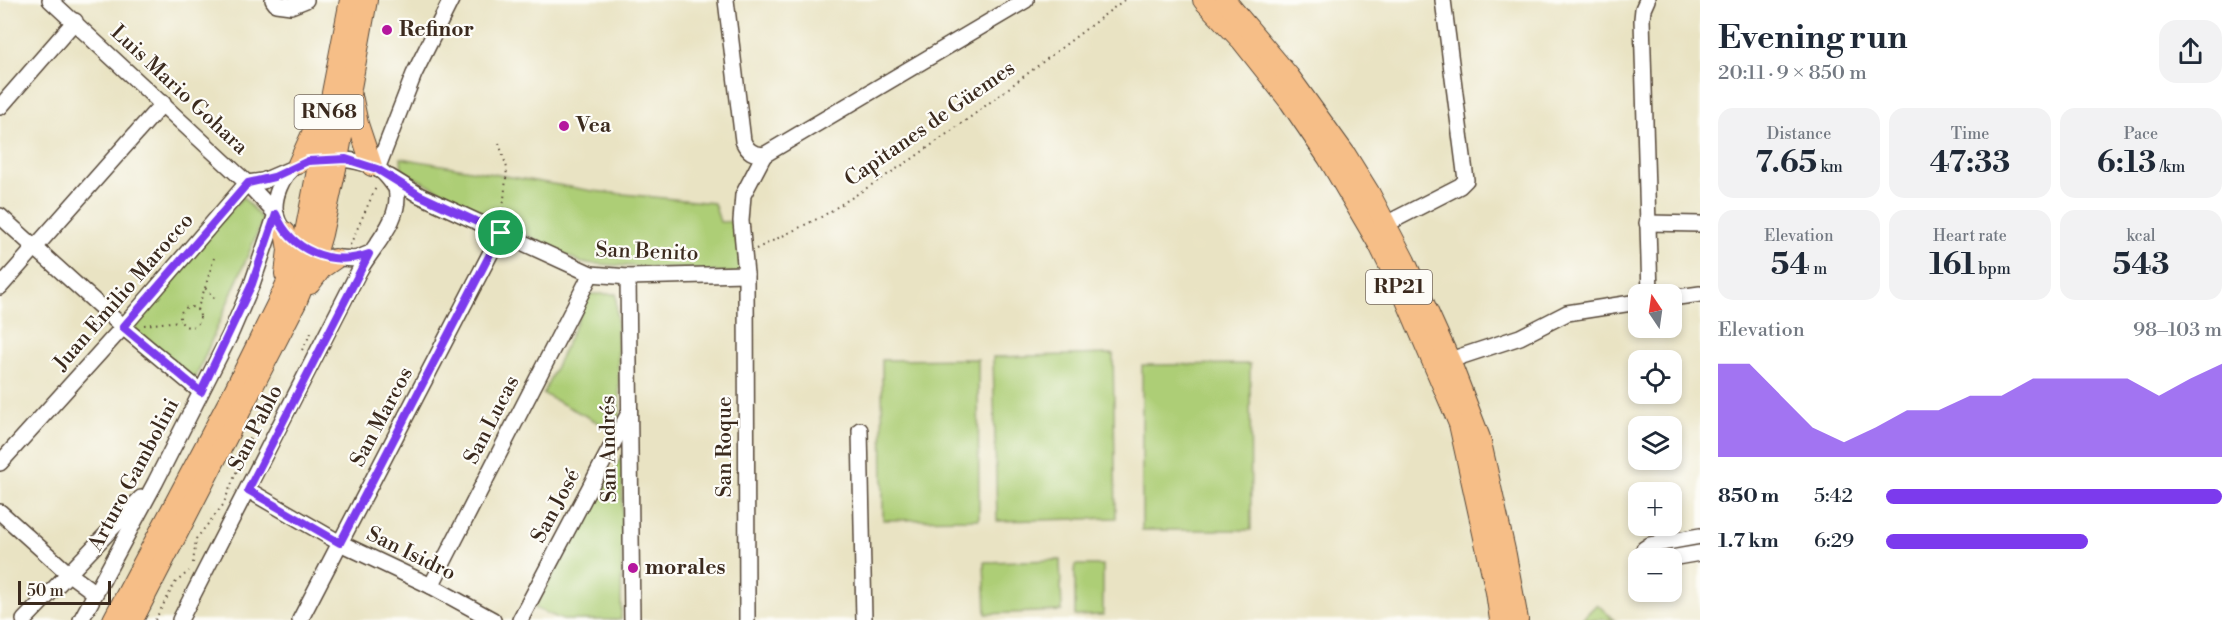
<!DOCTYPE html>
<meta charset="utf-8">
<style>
body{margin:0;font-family:"Libre Bodoni",serif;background:#f2f2f3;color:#1f2937;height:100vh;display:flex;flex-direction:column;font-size:22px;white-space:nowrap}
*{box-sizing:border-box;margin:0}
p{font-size:20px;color:#747a83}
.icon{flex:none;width:33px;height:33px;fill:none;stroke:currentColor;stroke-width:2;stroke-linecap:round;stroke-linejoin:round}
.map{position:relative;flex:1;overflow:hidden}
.sheet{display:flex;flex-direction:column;background:#fff;width:540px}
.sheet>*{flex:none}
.needle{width:39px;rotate:347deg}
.tools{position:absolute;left:1628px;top:284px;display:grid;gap:12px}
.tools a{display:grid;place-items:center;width:54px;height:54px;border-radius:12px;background:#fff;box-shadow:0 3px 9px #0003;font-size:30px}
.scale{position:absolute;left:18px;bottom:15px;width:93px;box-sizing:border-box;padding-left:6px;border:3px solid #3b2a1e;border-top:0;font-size:16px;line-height:21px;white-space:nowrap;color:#3b2a1e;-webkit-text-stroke:4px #fdfcf7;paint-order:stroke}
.pin{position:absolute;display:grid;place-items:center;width:51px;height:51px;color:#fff;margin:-26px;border:3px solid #fff;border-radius:50%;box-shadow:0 2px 6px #0007}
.round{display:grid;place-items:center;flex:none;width:63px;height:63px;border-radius:18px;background:#f2f2f3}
.summary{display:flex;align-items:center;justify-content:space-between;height:102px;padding:0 18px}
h1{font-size:33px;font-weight:700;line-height:45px}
.metrics{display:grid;grid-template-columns:repeat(3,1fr);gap:9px;height:102px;padding:6px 18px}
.metrics div{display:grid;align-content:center;border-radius:15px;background:#f2f2f3;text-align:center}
.metrics b{font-size:30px;font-weight:700}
.metrics small{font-size:16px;font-weight:400}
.metrics p{font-size:16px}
.chart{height:168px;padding:12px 18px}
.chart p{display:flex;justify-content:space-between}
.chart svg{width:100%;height:108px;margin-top:6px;fill:#7c3aed;opacity:.7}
ul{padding:0 18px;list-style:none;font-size:20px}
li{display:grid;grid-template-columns:96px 72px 1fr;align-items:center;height:45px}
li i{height:15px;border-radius:8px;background:#7c3aed}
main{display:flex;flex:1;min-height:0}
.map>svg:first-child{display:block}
.green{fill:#adce76;stroke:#747c4a;stroke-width:1.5}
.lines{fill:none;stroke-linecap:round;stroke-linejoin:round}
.minor-casing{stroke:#554637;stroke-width:18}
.major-casing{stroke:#554637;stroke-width:22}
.path{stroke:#554637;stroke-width:2;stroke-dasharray:1.5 4.5;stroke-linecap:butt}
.minor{stroke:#fff;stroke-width:15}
.major{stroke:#f6be87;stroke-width:20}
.route-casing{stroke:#fff;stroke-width:12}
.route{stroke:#7c3aed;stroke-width:8}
.poi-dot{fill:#b5179e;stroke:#fdfcf7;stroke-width:2}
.labels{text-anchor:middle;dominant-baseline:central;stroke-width:4.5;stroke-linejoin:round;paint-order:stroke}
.shield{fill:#fdfcf7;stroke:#75695f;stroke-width:1.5}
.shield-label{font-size:20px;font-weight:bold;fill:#3b2a1e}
.poi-label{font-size:21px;font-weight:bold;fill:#3b2a1e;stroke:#fdfcf7;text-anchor:start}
.street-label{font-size:21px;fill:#3b2a1e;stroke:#fdfcf7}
</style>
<main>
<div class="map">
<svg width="1700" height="620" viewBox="0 0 1700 620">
<rect width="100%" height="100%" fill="#fdfcf7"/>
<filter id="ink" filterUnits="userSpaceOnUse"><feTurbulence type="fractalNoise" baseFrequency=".0167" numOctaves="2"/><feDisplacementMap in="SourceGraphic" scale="12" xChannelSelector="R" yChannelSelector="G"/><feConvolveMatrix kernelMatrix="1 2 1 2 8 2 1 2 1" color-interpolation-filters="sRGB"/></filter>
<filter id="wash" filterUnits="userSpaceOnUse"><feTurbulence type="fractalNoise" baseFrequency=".008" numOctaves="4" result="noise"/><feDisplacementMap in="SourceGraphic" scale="24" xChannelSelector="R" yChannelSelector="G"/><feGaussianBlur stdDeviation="1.35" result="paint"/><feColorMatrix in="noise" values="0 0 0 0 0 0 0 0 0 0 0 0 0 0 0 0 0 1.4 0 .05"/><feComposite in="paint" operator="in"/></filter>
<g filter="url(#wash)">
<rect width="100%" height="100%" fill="#e9e3c3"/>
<g class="green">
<polygon points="401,158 593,191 714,203 720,222 741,221 746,274 582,263 402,171"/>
<polygon points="243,197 263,220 195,379 123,327"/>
<polygon points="590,294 616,294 620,415 609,428 543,394"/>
<polygon points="1113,354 1116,518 997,521 993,357"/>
<polygon points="978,359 979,519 883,520 882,360"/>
<polygon points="1250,364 1251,530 1142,530 1142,365"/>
<polygon points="623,454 621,620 563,620 534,608"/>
<polygon points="1060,560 1062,611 986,614 984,562"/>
<polygon points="1075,565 1103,565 1103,615 1075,616"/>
<polygon points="1597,604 1614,620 1581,620"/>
</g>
</g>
<g filter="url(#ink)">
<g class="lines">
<defs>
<g id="minor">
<polyline points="50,0 247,183 276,214"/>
<polyline points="273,0 276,4 291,6 306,0"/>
<path d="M726,0L743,141C748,152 753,154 764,155L743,195L741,221L746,274L747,620"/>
<polyline points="1647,0 1643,9 1642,19 1650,294"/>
<polyline points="0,107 75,21"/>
<polyline points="764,155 1026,0"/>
<polyline points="377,169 414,74 451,0"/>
<polyline points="390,177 419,195 591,274 628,277 746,274"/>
<polyline points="0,216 123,327 201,392"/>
<polyline points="1647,223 1700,224"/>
<polyline points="1386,224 1460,186 1466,180 1443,0"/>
<polyline points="324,257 356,259 368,254"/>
<polyline points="628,277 632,620"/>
<polyline points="0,287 163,103"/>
<polyline points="1671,298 1700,294"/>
<polyline points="1450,360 1520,337 1567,313 1638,302"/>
<polyline points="860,430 864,620"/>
<polyline points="0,463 123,327 247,183 263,181 291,169"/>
<polyline points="248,490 340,543 431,586 493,620"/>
<polyline points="0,512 68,573 95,593"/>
<polyline points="1643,558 1641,556 1644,549 1650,545 1700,536"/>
<polyline points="1671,558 1700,553"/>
<polyline points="431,586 591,274"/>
<polyline points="24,620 141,498"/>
<polyline points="81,620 155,483 230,335 252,284 276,214"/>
<path d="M180,620L359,271C373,246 403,219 396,188C391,182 387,175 381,171C362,158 315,154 296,166C282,174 272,199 276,215C278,224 284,232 291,238"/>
<polyline points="300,620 501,233"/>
<polyline points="520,620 629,413"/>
</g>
<g id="major">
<polyline points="1203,0 1241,40 1290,102 1328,158 1379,245 1405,298 1459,424 1496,592 1500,620"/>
<polyline points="1225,0 1289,76 1346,155 1369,192 1405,261 1451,363 1480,438 1506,555 1518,620"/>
<polyline points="353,100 358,124 372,166"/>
<polyline points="298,164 319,118"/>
<polyline points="285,232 288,250 285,274"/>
<polyline points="310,284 322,268 335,259"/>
<polyline points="113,620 232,395 278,302 302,248 350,0"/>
<polyline points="133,620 296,303 316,255 322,234 338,159 367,0"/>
</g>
</defs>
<use href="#minor" class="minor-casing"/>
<use href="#major" class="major-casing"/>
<g class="path">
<polyline points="499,143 507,168 502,220"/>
<polyline points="350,245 377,185"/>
<polyline points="756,249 823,216 912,159 972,116 1124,0"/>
<polyline points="205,288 214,258"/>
<circle cx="190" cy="317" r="10"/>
<polyline points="197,310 205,288 217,301"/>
<polyline points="144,325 180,321"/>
<polyline points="302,350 312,331"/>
<polyline points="193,563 196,539 223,505 255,426 280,392"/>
<polyline points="155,620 175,583 189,571"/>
</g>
<use href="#minor" class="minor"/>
<use href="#major" class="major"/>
</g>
</g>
<g class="lines" filter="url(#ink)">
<defs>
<path id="route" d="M346,159L377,169L419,195L501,233L340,543L248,490L369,254C331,267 291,251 276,214L252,284L201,392L123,327L248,183L274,177L308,161Z"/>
</defs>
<use href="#route" class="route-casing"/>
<use href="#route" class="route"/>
</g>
<g class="poi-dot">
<circle cx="387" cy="30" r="6"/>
<circle cx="564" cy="126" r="6"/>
<circle cx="633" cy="568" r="6"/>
</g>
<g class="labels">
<g class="shield">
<rect x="294.5" y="95" width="69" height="34" rx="4.5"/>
<rect x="1366" y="270" width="66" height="34" rx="4.5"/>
</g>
<g class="shield-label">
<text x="329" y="112">RN68</text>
<text x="1399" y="287">RP21</text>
</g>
<g class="poi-label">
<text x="399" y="30">Refinor</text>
<text x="576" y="126">Vea</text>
<text x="645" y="568">morales</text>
</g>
<g class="street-label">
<text transform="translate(179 90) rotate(43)">Luis Mario Gohara</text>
<text transform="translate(930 124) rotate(-35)">Capitanes de Güemes</text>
<text transform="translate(647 252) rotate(2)">San Benito</text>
<text transform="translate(124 292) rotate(-49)">Juan Emilio Marocco</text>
<text transform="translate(382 417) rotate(-62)">San Marcos</text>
<text transform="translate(492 420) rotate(-63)">San Lucas</text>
<text transform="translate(256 428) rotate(-63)">San Pablo</text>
<text transform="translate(725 447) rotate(-90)">San Roque</text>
<text transform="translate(609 449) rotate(-91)">San Andrés</text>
<text transform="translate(134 475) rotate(-62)">Arturo Gambolini</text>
<text transform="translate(556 506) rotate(-62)">San José</text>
<text transform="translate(411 554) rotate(26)">San Isidro</text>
</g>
</g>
</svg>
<div class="tools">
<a><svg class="needle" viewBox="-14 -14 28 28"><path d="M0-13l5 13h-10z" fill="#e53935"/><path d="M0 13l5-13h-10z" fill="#747a83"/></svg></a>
<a><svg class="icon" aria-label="locate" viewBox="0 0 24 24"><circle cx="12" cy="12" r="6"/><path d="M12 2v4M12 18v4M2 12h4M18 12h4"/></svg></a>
<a><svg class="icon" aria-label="layers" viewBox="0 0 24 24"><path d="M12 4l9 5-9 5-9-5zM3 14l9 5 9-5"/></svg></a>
<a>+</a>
<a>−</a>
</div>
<div class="scale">50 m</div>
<div class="pin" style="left:501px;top:233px;background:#1e9e55"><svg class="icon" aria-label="arrive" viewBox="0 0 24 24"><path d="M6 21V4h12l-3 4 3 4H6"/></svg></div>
</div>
<section class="sheet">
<div class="summary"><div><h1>Evening run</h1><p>20:11 · 9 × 850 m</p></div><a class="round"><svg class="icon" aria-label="share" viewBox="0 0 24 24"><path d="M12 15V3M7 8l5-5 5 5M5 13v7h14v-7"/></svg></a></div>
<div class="metrics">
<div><p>Distance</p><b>7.65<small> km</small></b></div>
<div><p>Time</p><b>47:33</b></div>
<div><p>Pace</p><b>6:13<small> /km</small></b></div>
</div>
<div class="metrics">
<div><p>Elevation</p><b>54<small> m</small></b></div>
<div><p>Heart rate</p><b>161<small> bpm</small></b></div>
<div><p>kcal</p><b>543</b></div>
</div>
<div class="chart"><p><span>Elevation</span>98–103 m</p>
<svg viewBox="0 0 160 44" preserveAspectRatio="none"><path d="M0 44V6L10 6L20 19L30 32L40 38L50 32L60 25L70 25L80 19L90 19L100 12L110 12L120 12L130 12L140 19L150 12L160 6V44z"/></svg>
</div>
<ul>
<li><b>850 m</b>5:42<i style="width:100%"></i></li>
<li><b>1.7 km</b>6:29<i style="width:60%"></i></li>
</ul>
</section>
</main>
